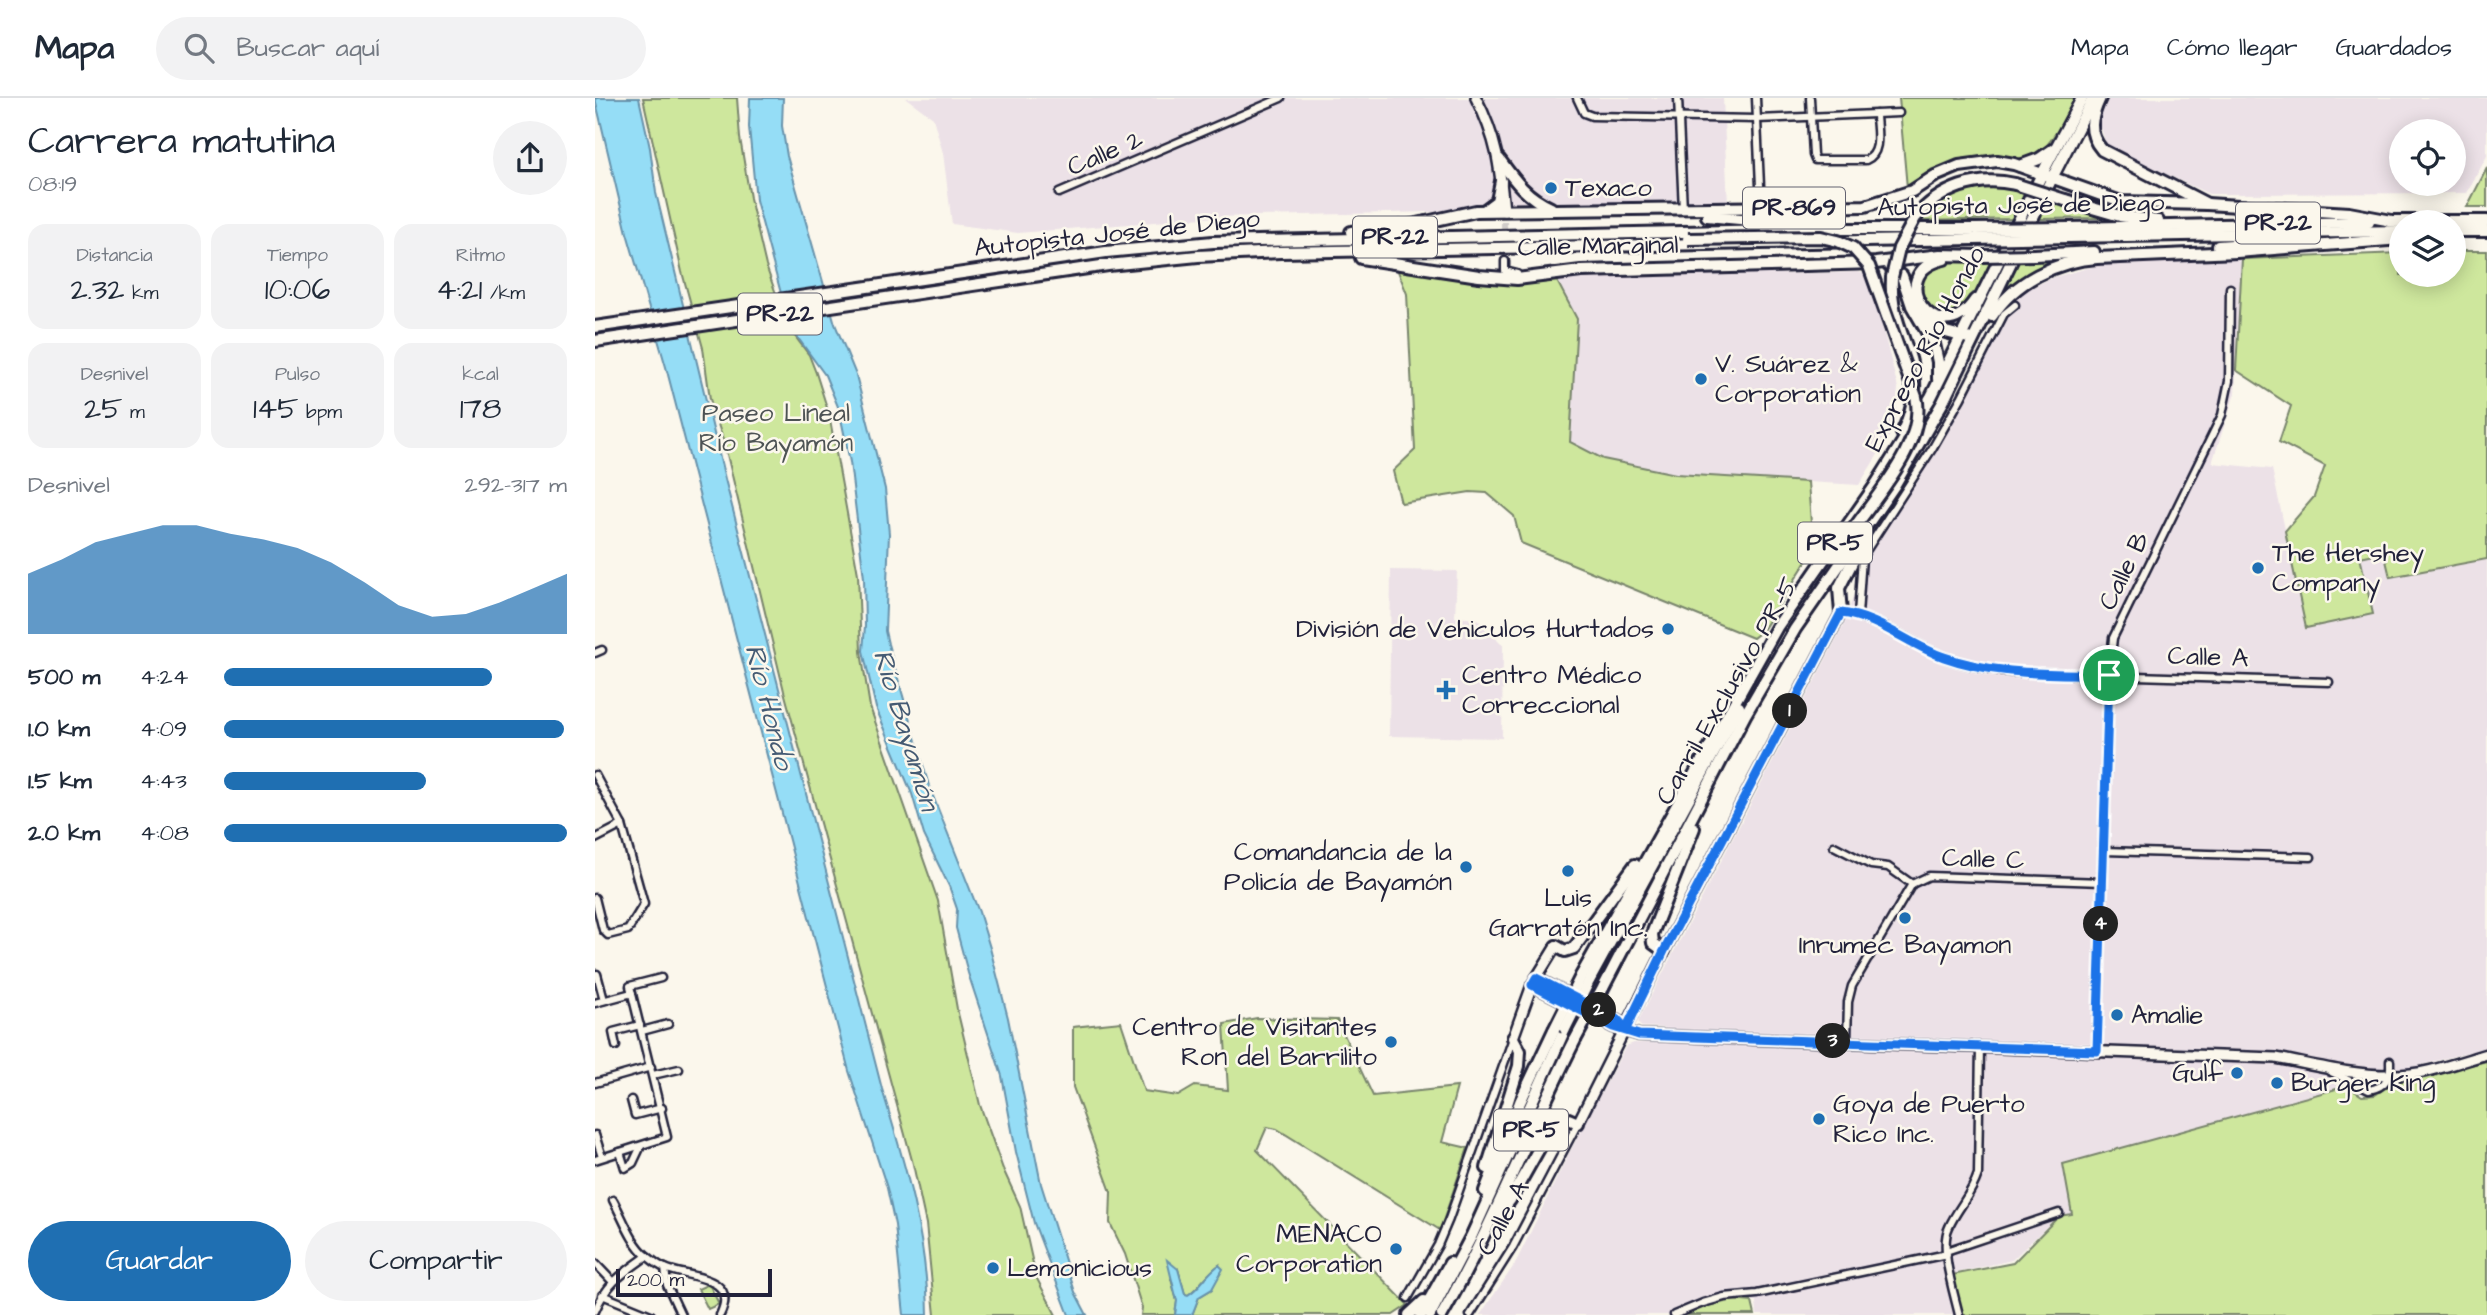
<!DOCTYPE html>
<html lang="es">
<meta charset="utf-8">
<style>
body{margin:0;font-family:"Architects Daughter",sans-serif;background:#f2f2f3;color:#1f2937;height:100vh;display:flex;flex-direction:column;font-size:26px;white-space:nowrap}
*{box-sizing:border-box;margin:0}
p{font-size:23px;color:#747a83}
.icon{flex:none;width:38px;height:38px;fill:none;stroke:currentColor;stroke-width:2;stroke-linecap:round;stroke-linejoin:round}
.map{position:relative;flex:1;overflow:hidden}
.panel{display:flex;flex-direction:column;background:#fff;width:595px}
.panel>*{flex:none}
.controls{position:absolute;left:1794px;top:21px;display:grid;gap:14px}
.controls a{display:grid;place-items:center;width:77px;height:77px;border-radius:50%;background:#fff;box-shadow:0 4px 18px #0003;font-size:35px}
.scale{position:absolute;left:21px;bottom:18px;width:156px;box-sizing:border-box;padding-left:7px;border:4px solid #22223b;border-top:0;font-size:19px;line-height:24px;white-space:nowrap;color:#22223b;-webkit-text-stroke:5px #fbf7ec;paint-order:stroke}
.pin{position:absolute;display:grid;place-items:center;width:60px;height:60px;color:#fff;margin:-30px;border:4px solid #fff;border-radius:50%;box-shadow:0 2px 7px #0007}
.km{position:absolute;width:35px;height:35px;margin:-18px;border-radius:50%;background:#222;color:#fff;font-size:19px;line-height:35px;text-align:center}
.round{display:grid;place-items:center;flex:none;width:74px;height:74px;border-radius:37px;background:#f2f2f3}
.summary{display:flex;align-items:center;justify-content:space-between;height:119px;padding:0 28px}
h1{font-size:38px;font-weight:600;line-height:52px}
.figures{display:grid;grid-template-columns:repeat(3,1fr);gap:10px;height:119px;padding:7px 28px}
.figures div{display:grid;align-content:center;border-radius:18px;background:#f2f2f3;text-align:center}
.figures b{font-size:30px;font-weight:600}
.figures small{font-size:19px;font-weight:400}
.figures p{font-size:19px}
.chart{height:196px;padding:14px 28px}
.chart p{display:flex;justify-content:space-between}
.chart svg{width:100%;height:126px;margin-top:7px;fill:#1f6fb2;opacity:.7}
.button{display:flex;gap:14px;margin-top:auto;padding:14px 28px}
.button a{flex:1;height:80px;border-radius:42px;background:#1f6fb2;color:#fff;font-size:28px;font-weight:600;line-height:80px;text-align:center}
.button a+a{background:#f2f2f3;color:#1f2937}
ul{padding:0 28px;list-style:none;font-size:23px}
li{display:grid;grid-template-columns:112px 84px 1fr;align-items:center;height:52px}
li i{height:18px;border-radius:9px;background:#1f6fb2}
header{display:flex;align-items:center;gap:42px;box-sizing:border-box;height:98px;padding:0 35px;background:#fff;border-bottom:2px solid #e0e1e3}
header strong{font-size:33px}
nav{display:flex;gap:38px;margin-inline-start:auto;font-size:24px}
.search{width:490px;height:63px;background:#f2f2f3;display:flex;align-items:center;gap:18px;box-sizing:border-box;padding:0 24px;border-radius:38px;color:#747a83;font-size:26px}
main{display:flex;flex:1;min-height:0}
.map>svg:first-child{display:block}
.built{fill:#ece1e7;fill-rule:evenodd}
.green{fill:#cee79d;stroke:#78846c;stroke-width:2}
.water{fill:#95ddf6;stroke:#6792ab;stroke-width:2}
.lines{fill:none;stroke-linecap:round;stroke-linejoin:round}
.street-tunnel{stroke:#d0ccc9;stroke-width:6;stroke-dasharray:6 3;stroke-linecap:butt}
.street-casing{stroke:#22223b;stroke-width:11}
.secondary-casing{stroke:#22223b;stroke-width:14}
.primary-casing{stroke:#22223b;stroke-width:15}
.highway-casing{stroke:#22223b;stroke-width:16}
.street{stroke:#fbf7ec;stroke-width:6}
.secondary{stroke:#fbf7ec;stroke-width:9}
.primary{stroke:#fbf7ec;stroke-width:10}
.highway{stroke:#fbf7ec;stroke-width:10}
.highway-bridge-casing{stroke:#22223b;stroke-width:16;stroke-linecap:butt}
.highway-bridge{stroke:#fbf7ec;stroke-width:10}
.route-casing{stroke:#fff;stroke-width:14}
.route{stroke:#1a73e8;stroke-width:9}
.poi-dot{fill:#1f6fb2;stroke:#fbf7ec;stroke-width:2.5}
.labels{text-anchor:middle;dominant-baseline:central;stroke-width:5;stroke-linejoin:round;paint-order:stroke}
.shield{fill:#fbf7ec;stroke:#636270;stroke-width:2}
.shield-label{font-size:24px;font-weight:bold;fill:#22223b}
.street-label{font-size:26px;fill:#22223b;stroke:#fbf7ec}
.poi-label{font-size:26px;fill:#22223b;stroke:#fbf7ec;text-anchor:start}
.park-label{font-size:26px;fill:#4d5354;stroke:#fbf7ec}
.water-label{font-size:28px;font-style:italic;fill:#445a73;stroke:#fbf7ec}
</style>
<header>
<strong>Mapa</strong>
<div class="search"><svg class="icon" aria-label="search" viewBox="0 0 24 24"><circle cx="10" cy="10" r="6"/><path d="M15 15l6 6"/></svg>Buscar aquí</div>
<nav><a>Mapa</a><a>Cómo llegar</a><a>Guardados</a></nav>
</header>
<main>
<section class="panel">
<div class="summary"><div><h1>Carrera matutina</h1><p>08:19</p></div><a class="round"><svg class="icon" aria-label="share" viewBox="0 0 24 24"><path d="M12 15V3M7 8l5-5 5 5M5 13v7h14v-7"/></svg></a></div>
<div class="figures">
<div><p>Distancia</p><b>2.32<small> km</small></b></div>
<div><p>Tiempo</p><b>10:06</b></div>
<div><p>Ritmo</p><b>4:21<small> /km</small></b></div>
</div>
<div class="figures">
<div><p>Desnivel</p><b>25<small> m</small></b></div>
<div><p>Pulso</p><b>145<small> bpm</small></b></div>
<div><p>kcal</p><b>178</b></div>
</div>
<div class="chart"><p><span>Desnivel</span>292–317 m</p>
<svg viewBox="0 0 160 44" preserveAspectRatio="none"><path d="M0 44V23L10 18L20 12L30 9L40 6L50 6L60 9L70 11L80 14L90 19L100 26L110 34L120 38L130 37L140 33L150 28L160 23V44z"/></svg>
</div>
<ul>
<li><b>500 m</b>4:24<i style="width:78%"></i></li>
<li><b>1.0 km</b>4:09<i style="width:99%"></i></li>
<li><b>1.5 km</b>4:43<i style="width:59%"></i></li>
<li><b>2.0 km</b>4:08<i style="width:100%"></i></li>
</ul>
<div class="button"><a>Guardar</a><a>Compartir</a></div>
</section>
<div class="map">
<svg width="1892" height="1217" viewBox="0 0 1892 1217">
<rect width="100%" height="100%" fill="#fbf7ec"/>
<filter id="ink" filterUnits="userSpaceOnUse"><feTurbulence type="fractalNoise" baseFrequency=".0143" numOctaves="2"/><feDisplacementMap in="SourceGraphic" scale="14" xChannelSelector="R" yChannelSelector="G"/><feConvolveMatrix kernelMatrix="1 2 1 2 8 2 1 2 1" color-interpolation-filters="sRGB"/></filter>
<g filter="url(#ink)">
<g class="built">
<polygon points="311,0 1128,0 1133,107 621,119 423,135 357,126 348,55 338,20"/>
<path d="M1510,0H1892V58L1872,95L1614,96L1512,49L1502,17ZM1806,33H1858V86H1806Z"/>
<polygon points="1647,161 1640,295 1617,365 1677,371 1711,529 1765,459 1789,454 1795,479 1892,461 1892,949 1468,1066 1477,1116 1463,1118 1417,1162 1353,1177 1362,1217 1162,1217 1161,1203 1138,1201 1108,1208 1086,1217 885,1217 920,1166 973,1057 1031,948 1039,945 1068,944 1069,930 1046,929 1043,923 1248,528 1272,458 1342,350 1399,238 1423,196 1459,179 1508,166"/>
<polygon points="1119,174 1174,176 1263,174 1274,177 1303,290 1300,329 1264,387 1081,376 1008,361 975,344 982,221 962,183 980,179"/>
<polygon points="796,472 862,473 860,519 882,521 908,547 907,640 794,638"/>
</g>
<g class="green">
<polygon points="48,0 142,0 145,40 155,100 171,168 193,229 214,257 221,275 234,316 263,476 266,554 275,609 343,803 362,911 385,1007 408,1071 425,1108 441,1179 461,1217 340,1217 331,1126 318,1066 189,593 130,348 115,301 108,250 87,174"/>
<path d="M1304,0H1481C1472,15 1458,44 1445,54C1426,68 1403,55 1381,59C1355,63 1333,75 1312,90Z"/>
<polygon points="1892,70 1892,109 1872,109"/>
<path d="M1393,86L1416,89L1434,95L1420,121L1324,123C1345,98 1362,94 1393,86Z"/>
<polygon points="1453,101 1516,120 1444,121"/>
<polygon points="1859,153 1892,153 1892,461 1795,479 1789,454 1765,459 1778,516 1711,530 1690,433 1719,399 1730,368 1684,344 1696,308 1641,272 1647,161 1806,155 1806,177 1858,177"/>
<polygon points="1472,159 1472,161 1402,201 1421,164"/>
<path d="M1380,163L1399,164C1389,181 1364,235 1337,214C1333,210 1330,205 1326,201C1326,196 1324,189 1326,184C1331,163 1363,164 1380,163Z"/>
<polygon points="801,168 919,187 962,183 982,221 975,344 1008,361 1081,376 1213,384 1218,453 1168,532 1158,540 926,445 919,418 892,395 875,394 806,405 798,373 820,352 812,196"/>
<path d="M662,920L742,922L778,998L862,989L847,1044L873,1050L845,1132L682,1031L672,1029L662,1052L813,1207L798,1217H597L604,1199L617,1191L624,1167C611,1176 606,1188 593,1197L590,1196L583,1171L576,1181L582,1203L580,1217H546L547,1210L530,1156L515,1125L516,1094L478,989V929L526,924L549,993L583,998L600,988L633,992L629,926Z"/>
<polygon points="1892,963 1892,1217 1366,1217 1357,1177 1418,1165 1464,1118 1477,1116 1468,1066 1752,988 1767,998 1780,997 1798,985"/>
<polygon points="114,1186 124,1206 113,1211 103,1191"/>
<polygon points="1138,1202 1157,1204 1160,1217 1089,1217 1108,1209"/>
</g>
<g class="water">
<path d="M0,0H44L55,50L61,95L130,381L287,991C310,1066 332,1138 333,1217H309L300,1127L292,1090L254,973L71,269L32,135Z"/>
<polygon points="155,0 188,0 187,28 192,58 240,226 261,277 290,391 294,436 290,533 293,546 334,688 384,814 395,850 413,920 446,1086 480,1194 492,1217 474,1217 439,1125 421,1054 407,978 373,875 361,830 362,811 354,788 329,737 317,696 281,610 268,553 270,528 269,480 255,364 244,311 230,277 195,229 161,102 154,29"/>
<path d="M572,1162L583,1171L590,1196L593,1197C606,1189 611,1176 624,1167L628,1171L617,1191L604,1199L597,1217H580L582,1203Z"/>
</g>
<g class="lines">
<polyline class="street-tunnel" points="909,124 910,163"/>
<defs>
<g id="street">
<polyline points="982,0 989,15 997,18 1162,21 1304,15"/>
<polyline points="1083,0 1088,112"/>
<polyline points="1161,0 1166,110"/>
<path d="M1215,0L1218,57L1220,62H1271C1288,55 1281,31 1281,16"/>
<polyline points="464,95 686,0"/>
<polyline points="910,163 910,173 922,176"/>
<path d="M1246,515C1282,519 1313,544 1346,558C1368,567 1391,571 1415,574L1734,584"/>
<polyline points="1263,517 1267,459 1337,351 1366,300 1409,216 1420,207"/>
<polyline points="0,555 7,552"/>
<polyline points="0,677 27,727 49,806 33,832 13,837 8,832 0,800"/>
<polyline points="0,741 27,727"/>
<polyline points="1239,748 1276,767 1293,769 1317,786"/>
<polyline points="1509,753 1716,759"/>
<polyline points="2,876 9,902"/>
<polyline points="0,905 37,895"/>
<polyline points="47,933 73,926"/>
<polyline points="1252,943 1253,904 1257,888 1317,786 1334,778 1507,784"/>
<polyline points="21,948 18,934 45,927"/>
<polyline points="1502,953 1514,577 1518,540 1627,317 1634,283 1635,190"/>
<path d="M1734,973L1774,992C1791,989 1796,979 1795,963"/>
<polyline points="58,977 84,971"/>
<polyline points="0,985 56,969"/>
<polyline points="36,1002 40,1017 67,1010"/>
<polyline points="0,1037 7,1059"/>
<polyline points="25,1054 30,1070 38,1065 46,1048"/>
<polyline points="0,1062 72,1039 35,888 66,880"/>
<path d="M18,1102C28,1120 36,1145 52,1158C57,1162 64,1168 70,1170C92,1180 145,1177 125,1217"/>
<polyline points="1351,1153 1464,1115"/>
<polyline points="0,1165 17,1183"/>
<polyline points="70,1170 72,1187 86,1217"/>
<polyline points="7,1197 56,1217"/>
<polyline points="813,1200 843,1147 854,1121 918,940"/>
<path d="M0,1213C12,1185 27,1176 52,1158"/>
<polyline points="875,1217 918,1149 983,1025"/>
<polyline points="1079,1217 1108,1205 1129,1199 1162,1196 1352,1156"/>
<path d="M1364,1217C1359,1195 1344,1149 1354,1129C1363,1109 1376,1098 1383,1076L1385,948"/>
</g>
<g id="secondary">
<path d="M881,0C902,41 905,68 909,113"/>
<polyline points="941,880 1023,922 1031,931"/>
<path d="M937,887L1018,929L1044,937L1681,960C1719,967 1756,977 1795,977C1828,978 1861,965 1892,956"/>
<polyline points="918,940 937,887 961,848"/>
<polyline points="983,1025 1069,853 1246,515"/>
</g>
<g id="primary">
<polyline points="1447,76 1487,0"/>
<polyline points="1457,80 1498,0"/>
</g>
<g id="highway">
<path d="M1505,0C1496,19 1492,35 1507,52L1612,106"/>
<path d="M904,61C920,83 931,99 956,110"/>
<polyline points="1425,68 1444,61 1460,50"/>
<polyline points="1470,102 1525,118 1563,123"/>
<polyline points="890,112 902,103 906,83"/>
<polyline points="1112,118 1200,126"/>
<path d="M1320,120C1345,90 1382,77 1420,86"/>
<polyline points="1793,123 1892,123"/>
<polyline points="1474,130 1774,124"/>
<polyline points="1858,133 1892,133"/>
<polyline points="756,134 813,128 881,113 1270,108 1317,93 1340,78 1364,68 1402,63 1419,66 1526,104 1612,106 1754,115 1797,123"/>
<polyline points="1474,139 1806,133"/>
<polyline points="1623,148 1694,143"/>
<polyline points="1439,157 1499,154"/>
<polyline points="766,160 884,178 922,181 986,173 1281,165 1345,157 1387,158"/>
<path d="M1349,161C1286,175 1342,259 1380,202"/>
<polyline points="1294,168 1307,178 1317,208 1339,246 1343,264 1343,281"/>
<path d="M1297,179C1293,243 1341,265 1307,335"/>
<path d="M1397,218C1420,183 1461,163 1502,160L1642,154L1806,141"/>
<polyline points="1327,221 1351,234 1373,240"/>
<polyline points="0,229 511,154 618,144 1234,131 1380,131"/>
<polyline points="0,243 513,167 603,158 685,154 1379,141"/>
<polyline points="1246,515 1244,490 1266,447"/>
<polyline points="961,848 970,853 979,850 1040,767"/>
<polyline points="1069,853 1058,845 1057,836 1099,730"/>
<polyline points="986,878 1182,529 1280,388 1336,299 1447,76"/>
<polyline points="994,883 1144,609"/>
<polyline points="1008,890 1150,617 1200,531 1299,388 1348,304 1457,80"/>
<polyline points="892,1070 924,968 925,953 918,940"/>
<polyline points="890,1093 925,1004 959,932"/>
<polyline points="905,1115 915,1102 960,1022 969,1019 983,1025"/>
<polyline points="814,1217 829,1203"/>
<polyline points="826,1217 855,1165"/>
<polyline points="835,1217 877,1137 970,931"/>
<path d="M847,1217C898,1128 934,1033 980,942"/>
</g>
</defs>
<use href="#street" class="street-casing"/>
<use href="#secondary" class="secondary-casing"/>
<use href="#primary" class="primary-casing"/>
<use href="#highway" class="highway-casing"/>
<use href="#street" class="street"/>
<use href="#secondary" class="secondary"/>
<use href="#primary" class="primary"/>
<use href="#highway" class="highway"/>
<defs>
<g id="highway-bridge">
<polyline points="1420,86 1470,102"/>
<polyline points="1380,131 1474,130"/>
<path d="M1093,141L1226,139L1243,143L1258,150L1274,168L1321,299C1332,343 1281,398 1257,433"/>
<polyline points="1379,141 1474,139"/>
<polyline points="1387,158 1439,157"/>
<polyline points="1297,179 1304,150 1320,120"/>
<polyline points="970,931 994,883"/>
<polyline points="959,932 986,878"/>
<polyline points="980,942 1008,890"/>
</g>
</defs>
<use href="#highway-bridge" class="highway-bridge-casing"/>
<use href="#highway-bridge" class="highway-bridge"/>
</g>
</g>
<g class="lines" filter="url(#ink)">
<defs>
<path id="route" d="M1514,577C1459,575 1402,578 1349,559C1314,547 1284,519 1246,515L1069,853L1031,931L1023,922L941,880L937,887L1018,929L1044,937L1502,953L1514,577"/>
</defs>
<use href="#route" class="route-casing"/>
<use href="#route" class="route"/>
</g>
<g class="poi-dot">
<circle cx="956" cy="90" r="7"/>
<circle cx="1106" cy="281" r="7"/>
<circle cx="1663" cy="470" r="7"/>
<circle cx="1073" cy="531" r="7"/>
<path d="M847.5 581.5h7v7h7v7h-7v7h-7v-7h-7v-7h7z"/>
<circle cx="871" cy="769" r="7"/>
<circle cx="973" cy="773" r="7"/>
<circle cx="1310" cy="820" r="7"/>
<circle cx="1522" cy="917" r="7"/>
<circle cx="796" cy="944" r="7"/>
<circle cx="1642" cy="975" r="7"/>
<circle cx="1682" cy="985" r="7"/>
<circle cx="1224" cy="1021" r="7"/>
<circle cx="801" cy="1151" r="7"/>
<circle cx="398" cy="1170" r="7"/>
</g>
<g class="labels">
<g class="shield">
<rect x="1148" y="89.5" width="102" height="41" rx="5"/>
<rect x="1641" y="104.5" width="84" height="41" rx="5"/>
<rect x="758" y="118.5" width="84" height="41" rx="5"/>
<rect x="143" y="195.5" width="84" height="41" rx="5"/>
<rect x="1203" y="424.5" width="74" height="41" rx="5"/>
<rect x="899" y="1011.5" width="74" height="41" rx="5"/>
</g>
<g class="shield-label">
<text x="1199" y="110">PR-869</text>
<text x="1683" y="125">PR-22</text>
<text x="800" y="139">PR-22</text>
<text x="185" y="216">PR-22</text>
<text x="1240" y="445">PR-5</text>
<text x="936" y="1032">PR-5</text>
</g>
<g class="street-label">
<text transform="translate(510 55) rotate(-23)">Calle 2</text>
<text transform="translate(1426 107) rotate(-1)">Autopista José de Diego</text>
<text transform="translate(522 135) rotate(-6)">Autopista José de Diego</text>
<text transform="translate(1003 148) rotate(-1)">Calle Marginal</text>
<text transform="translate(1330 251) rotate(-62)">Expreso Río Hondo</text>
<text transform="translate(1529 473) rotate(-64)">Calle B</text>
<text transform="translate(1613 559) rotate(2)">Calle A</text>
<text transform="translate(1132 593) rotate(-60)">Carril Exclusivo PR-5</text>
<text transform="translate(1388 761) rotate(2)">Calle C</text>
<text transform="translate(908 1120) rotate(-61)">Calle A</text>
</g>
<g class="poi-label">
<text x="970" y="90">Texaco</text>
<text x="1120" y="266">V. Suárez &amp;<tspan x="1120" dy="30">Corporation</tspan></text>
<text x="1677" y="455">The Hershey<tspan x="1677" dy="30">Company</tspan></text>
<text x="1059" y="531" text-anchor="end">División de Vehiculos Hurtados</text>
<text x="867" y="577">Centro Médico<tspan x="867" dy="30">Correccional</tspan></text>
<text x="857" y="754" text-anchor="end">Comandancia de la<tspan x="857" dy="30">Policía de Bayamón</tspan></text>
<text x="973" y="800" text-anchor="middle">Luis<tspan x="973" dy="30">Garratón Inc.</tspan></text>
<text x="1310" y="847" text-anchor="middle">Inrumec Bayamon</text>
<text x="1536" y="917">Amalie</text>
<text x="782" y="929" text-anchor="end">Centro de Visitantes<tspan x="782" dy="30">Ron del Barrilito</tspan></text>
<text x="1628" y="975" text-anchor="end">Gulf</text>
<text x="1696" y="985">Burger King</text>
<text x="1238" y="1006">Goya de Puerto<tspan x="1238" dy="30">Rico Inc.</tspan></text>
<text x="787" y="1136" text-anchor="end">MENACO<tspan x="787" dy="30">Corporation</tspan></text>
<text x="412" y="1170">Lemonicious</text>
</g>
<g class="park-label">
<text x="181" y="315">Paseo Lineal<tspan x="181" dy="30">Río Bayamón</tspan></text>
</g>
<g class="water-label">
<text transform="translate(174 609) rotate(76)">Río Hondo</text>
<text transform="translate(311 632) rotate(73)">Río Bayamón</text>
</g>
</g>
</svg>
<div class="controls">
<a><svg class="icon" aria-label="locate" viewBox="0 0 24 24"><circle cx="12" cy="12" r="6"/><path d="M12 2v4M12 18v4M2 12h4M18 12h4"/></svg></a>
<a><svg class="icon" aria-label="layers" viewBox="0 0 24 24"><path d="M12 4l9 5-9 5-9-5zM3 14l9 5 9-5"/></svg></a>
</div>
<div class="scale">200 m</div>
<div class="pin" style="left:1514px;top:577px;background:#1e9e55"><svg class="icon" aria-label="arrive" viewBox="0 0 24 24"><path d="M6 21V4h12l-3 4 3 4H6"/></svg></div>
<b class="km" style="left:1195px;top:613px">1</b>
<b class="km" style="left:1004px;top:912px">2</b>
<b class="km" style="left:1238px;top:943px">3</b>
<b class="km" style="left:1506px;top:826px">4</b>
</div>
</main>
